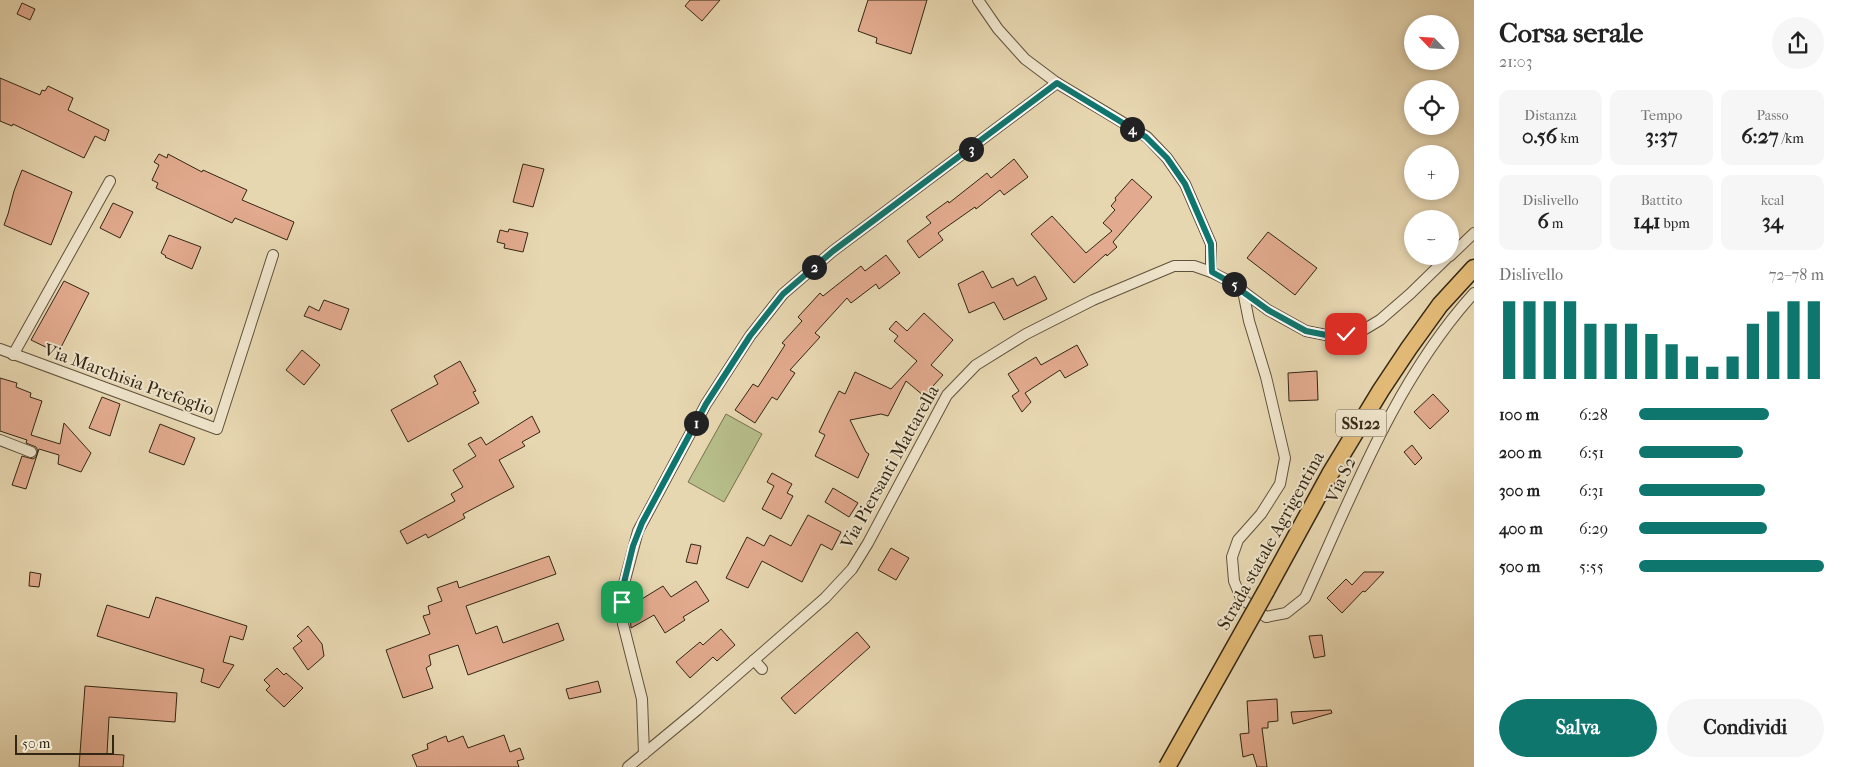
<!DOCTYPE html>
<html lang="it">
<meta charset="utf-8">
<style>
body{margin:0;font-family:"IM FELL French Canon",serif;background:#f6f6f6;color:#222;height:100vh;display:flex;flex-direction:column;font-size:19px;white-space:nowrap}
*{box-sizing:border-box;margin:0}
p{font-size:16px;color:#767676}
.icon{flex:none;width:28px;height:28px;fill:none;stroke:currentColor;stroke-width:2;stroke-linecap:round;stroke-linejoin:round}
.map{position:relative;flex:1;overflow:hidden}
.details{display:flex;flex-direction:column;background:#fff;width:375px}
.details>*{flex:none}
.needle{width:32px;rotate:295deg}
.tools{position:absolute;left:1404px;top:15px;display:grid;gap:10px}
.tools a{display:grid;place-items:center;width:55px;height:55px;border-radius:50%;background:#fff;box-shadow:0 2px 8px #0003;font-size:25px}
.scale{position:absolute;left:15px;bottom:12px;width:99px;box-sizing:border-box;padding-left:5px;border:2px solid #332614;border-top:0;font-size:14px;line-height:18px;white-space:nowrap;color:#332614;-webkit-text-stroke:4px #efe5cc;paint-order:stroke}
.pin{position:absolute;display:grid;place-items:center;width:42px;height:42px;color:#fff;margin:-21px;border-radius:10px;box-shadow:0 2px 8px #0006}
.km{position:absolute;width:25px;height:25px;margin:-12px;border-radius:50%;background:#222;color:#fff;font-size:14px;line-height:25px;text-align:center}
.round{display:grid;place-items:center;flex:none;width:52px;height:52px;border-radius:26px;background:#f6f6f6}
.head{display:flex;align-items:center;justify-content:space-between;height:85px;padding:0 25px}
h1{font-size:28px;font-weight:700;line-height:38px}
.stats{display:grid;grid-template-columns:repeat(3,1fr);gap:8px;height:85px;padding:5px 25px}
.stats div{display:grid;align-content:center;border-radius:10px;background:#f6f6f6;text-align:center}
.stats b{font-size:21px;font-weight:700}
.stats small{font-size:14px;font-weight:400}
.stats p{font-size:14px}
.chart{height:140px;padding:10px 25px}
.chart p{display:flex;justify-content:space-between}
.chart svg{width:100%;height:90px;margin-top:5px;stroke:#0f766e;stroke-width:6}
.button{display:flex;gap:10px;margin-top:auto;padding:10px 25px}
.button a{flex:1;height:58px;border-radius:30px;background:#0f766e;color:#fff;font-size:20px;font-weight:700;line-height:58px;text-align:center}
.button a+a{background:#f6f6f6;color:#222}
ul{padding:0 25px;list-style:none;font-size:16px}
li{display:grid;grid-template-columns:80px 60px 1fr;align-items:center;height:38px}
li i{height:12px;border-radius:6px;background:#0f766e}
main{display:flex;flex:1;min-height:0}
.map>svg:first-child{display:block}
.green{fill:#b7be8a;stroke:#75724f}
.building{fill:#e2aa8e;stroke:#332614}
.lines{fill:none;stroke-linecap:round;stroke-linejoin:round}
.street-casing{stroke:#60523b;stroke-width:12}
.primary-casing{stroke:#332614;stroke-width:19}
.street{stroke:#efe5cc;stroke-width:10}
.primary{stroke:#e4bc78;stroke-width:16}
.primary-bridge-casing{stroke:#332614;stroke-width:19;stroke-linecap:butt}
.primary-bridge{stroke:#e4bc78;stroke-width:16}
.route-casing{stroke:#fff;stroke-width:10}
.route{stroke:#0f766e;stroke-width:6}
.labels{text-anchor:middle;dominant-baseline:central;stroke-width:4;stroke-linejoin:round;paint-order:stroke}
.shield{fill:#efe5cc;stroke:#6b5f4b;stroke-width:1}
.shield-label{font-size:16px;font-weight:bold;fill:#332614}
.street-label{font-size:18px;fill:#332614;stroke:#efe5cc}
</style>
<main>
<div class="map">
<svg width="1474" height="767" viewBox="0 0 1474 767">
<rect width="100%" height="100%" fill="#e7d7b1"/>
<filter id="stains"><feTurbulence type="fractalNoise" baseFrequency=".004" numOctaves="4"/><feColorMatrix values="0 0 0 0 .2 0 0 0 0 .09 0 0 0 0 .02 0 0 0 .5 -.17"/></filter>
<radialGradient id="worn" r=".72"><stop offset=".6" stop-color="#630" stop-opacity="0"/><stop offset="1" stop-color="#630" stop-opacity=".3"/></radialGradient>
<polygon class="green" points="726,414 762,434 724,502 688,482"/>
<g class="building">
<polygon points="690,0 720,0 702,21 685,6"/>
<polygon points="868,0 927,0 911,54 876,43 877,38 858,31"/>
<polygon points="22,3 35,9 30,20 17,14"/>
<polygon points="0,78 40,95 42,90 45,91 48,86 73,98 68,110 109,130 105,141 95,136 84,158 13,124 12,126 0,121"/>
<polygon points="159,154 167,158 168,154 202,172 203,170 247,190 242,200 294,222 287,240 235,218 232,223 156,188 158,183 152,180 159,165 154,162"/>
<polygon points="1014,159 1028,177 1004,195 1000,190 976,209 975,207 938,233 943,240 919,258 907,241 931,223 926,217 948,201 949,203 987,173 991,178"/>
<polygon points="523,164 544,169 533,207 513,202"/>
<polygon points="22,170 72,192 51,245 4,225 8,214 14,191"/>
<polygon points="1132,179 1152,197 1113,242 1117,247 1107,256 1106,254 1074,283 1031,234 1052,216 1086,253 1112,231 1103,223 1115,210 1111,206 1116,200 1115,198"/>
<polygon points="113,203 133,212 120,238 100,228"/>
<polygon points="509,229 528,233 523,252 504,248 505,244 497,242 500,230 508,232"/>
<polygon points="1268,232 1317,268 1295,295 1247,258"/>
<polygon points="169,235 201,247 192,269 165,257 166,256 161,253"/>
<polygon points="886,255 900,273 879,289 876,284 851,303 847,298 815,333 820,337 790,370 795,373 777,400 772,397 755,423 735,410 753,384 758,387 785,345 782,343 802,321 798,317 820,293 823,296 861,266 865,271"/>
<polygon points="983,271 992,288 1013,278 1017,286 1035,276 1047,299 1004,320 994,302 969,313 958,284"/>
<polygon points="64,281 89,293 58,353 31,340"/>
<polygon points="324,300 349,309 341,330 304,316 309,306 319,311"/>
<polygon points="924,313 953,340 931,365 943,375 924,396 906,381 888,416 881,414 850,420 866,452 869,454 858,478 815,456 825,435 819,432 829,411 839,391 845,394 855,372 891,389 917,361 894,341 898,336 889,329 896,321 907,331"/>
<polygon points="1077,345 1088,365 1065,378 1060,370 1025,393 1031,402 1022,412 1012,396 1019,391 1008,374 1036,357 1041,365"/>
<polygon points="302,350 320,365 304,385 286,370"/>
<polygon points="460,361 476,391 473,392 479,403 408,442 391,410 438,384 434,376"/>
<polygon points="1317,371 1318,400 1289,401 1288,373"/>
<polygon points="0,378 17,383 16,387 31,393 30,397 42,401 31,435 60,444 64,423 91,453 81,472 58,464 59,455 39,449 26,489 12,485 22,456 33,459 36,457 38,451 36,447 26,443 27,440 0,431"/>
<polygon points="1433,394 1449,411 1430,429 1414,412"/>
<polygon points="102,397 120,404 110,436 89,428"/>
<polygon points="532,416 540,432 522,442 525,446 499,460 514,487 463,514 465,518 428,538 426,534 407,544 400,531 455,501 451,494 463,487 453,470 476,456 468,444 481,437 486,445"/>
<polygon points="160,424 195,438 184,465 149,452"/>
<polygon points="1412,445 1422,458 1415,465 1404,452"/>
<polygon points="772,473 792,484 787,493 793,496 781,519 762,509 774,486 767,482"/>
<polygon points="833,488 858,503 849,517 825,502"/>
<polygon points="808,515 841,532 832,550 821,544 802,582 762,561 748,588 726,578 747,537 764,546 770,535 791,546"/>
<polygon points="691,544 701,546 697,564 686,562"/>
<polygon points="891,548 909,558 896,580 878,570"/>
<polygon points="549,556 556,574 466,606 476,634 497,626 503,643 558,623 564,640 468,675 458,645 429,655 431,665 426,668 433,688 403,698 386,650 430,634 423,616 430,614 428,606 442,601 437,588 457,581 459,588"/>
<polygon points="30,572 41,574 39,587 29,586"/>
<polygon points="1364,572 1384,572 1365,592 1363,591 1342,613 1327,598 1346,579 1352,585"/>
<polygon points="696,581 709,601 683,617 685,620 665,633 654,615 631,628 630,613 632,605 663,586 671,597"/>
<polygon points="156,597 247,626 243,640 230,636 223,662 234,665 219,688 201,682 204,669 97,636 107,605 149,618"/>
<polygon points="308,626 322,644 324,656 308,670 293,648 302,641 297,636"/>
<polygon points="721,629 735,645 717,661 713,657 690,678 676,662 700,642 703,645"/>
<polygon points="857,632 870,647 795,714 781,698"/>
<polygon points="1322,635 1325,656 1314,658 1309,636"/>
<polygon points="277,668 284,675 286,673 303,688 284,707 266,690 270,686 264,680"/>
<polygon points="598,681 601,692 569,699 566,689"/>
<polygon points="85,686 177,693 175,722 109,717 107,754 124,755 123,767 79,767"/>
<polygon points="1277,699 1278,721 1268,722 1268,728 1262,728 1267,767 1257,767 1253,754 1243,757 1240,734 1249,733 1247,701"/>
<polygon points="1331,710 1332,713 1293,724 1291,712"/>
<polygon points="504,735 510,752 520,748 524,759 517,761 519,767 417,767 412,755 428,749 427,744 446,736 448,742 463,736 468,748"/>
</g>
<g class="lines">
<defs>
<g id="street">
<polyline points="978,0 998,29 1025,59 1057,83 1147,137 1167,158 1185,184 1211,244 1211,272"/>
<polyline points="1450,256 1474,233"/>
<path d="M1243,291L1249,321L1266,377L1285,458L1280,484L1261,514L1238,540L1232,557L1234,581L1241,598L1266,617L1286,613L1305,598C1353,493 1396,379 1474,293"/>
<polyline points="0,349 217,429 273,255"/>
<polyline points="13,355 110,181"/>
<polyline points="0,440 31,452"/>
<polyline points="754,660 762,669"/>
<polyline points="644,754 642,699 623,624 622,591 638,531 706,404 750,336 783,294 833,251 1057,83"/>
<polyline points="628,767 697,710 825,598 852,569 868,543 947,395 976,365 1026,334 1093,300 1174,266 1194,266 1211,272 1229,281 1268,310 1306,331 1326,335 1346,334 1365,329 1380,320 1410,294 1449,256"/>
</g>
<polyline id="primary" points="1266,591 1330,474 1381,390 1409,348 1440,305 1474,268"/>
</defs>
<use href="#street" class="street-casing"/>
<use href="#primary" class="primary-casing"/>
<use href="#street" class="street"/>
<use href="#primary" class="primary"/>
<defs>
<polyline id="primary-bridge" points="1167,767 1266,591"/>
</defs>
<use href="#primary-bridge" class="primary-bridge-casing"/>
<use href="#primary-bridge" class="primary-bridge"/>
</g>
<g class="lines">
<defs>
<polyline id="route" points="622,602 622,591 633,546 642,523 706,404 750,336 783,294 833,251 1057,83 1146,137 1167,158 1185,184 1211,244 1212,272 1228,281 1268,310 1306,331 1326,335 1346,334"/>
</defs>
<use href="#route" class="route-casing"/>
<use href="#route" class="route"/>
</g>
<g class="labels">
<rect class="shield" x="1336" y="409.5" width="50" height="27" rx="4"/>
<g class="shield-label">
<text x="1361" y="423">SS122</text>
</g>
<g class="street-label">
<text transform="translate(129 380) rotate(20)">Via Marchisia Prefoglio</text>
<text transform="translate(890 467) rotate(-61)">Via Piersanti Mattarella</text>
<text transform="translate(1341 480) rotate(-65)">Via S2</text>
<text transform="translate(1271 541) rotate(-61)">Strada statale Agrigentina</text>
</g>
</g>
<rect width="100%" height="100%" filter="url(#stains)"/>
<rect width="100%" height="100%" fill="url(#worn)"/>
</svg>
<div class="tools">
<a><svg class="needle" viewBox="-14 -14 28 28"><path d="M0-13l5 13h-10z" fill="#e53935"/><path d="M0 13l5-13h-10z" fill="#767676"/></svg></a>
<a><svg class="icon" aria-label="locate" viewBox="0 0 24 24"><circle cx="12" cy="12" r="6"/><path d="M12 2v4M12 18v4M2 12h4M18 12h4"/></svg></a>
<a>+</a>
<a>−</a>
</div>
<div class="scale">50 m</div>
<div class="pin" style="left:622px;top:602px;background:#1e9e55"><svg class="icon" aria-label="arrive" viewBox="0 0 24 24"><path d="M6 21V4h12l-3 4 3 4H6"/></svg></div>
<div class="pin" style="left:1346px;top:334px;background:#d93025"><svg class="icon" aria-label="check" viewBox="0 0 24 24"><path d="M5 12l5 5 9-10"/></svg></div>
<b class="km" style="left:696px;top:423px">1</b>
<b class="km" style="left:814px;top:267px">2</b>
<b class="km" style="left:971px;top:149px">3</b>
<b class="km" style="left:1132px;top:129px">4</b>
<b class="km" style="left:1234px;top:284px">5</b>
</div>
<section class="details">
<div class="head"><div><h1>Corsa serale</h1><p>21:03</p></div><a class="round"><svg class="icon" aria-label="share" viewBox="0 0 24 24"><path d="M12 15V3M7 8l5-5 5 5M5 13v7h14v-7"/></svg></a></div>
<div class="stats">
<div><p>Distanza</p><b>0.56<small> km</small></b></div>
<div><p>Tempo</p><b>3:37</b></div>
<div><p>Passo</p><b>6:27<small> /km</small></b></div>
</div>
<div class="stats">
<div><p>Dislivello</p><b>6<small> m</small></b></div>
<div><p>Battito</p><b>141<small> bpm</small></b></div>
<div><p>kcal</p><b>34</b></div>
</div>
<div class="chart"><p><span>Dislivello</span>72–78 m</p>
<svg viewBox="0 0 160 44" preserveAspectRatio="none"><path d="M5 44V6M15 44V6M25 44V6M35 44V6M45 44V17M55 44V17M65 44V17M75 44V22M85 44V27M95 44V33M105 44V38M115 44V33M125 44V17M135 44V11M145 44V6M155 44V6"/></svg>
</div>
<ul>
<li><b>100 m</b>6:28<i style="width:70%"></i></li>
<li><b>200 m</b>6:51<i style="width:56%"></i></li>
<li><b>300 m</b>6:31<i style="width:68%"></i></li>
<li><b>400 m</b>6:29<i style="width:69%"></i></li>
<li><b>500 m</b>5:55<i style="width:100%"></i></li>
</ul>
<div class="button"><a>Salva</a><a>Condividi</a></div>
</section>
</main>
